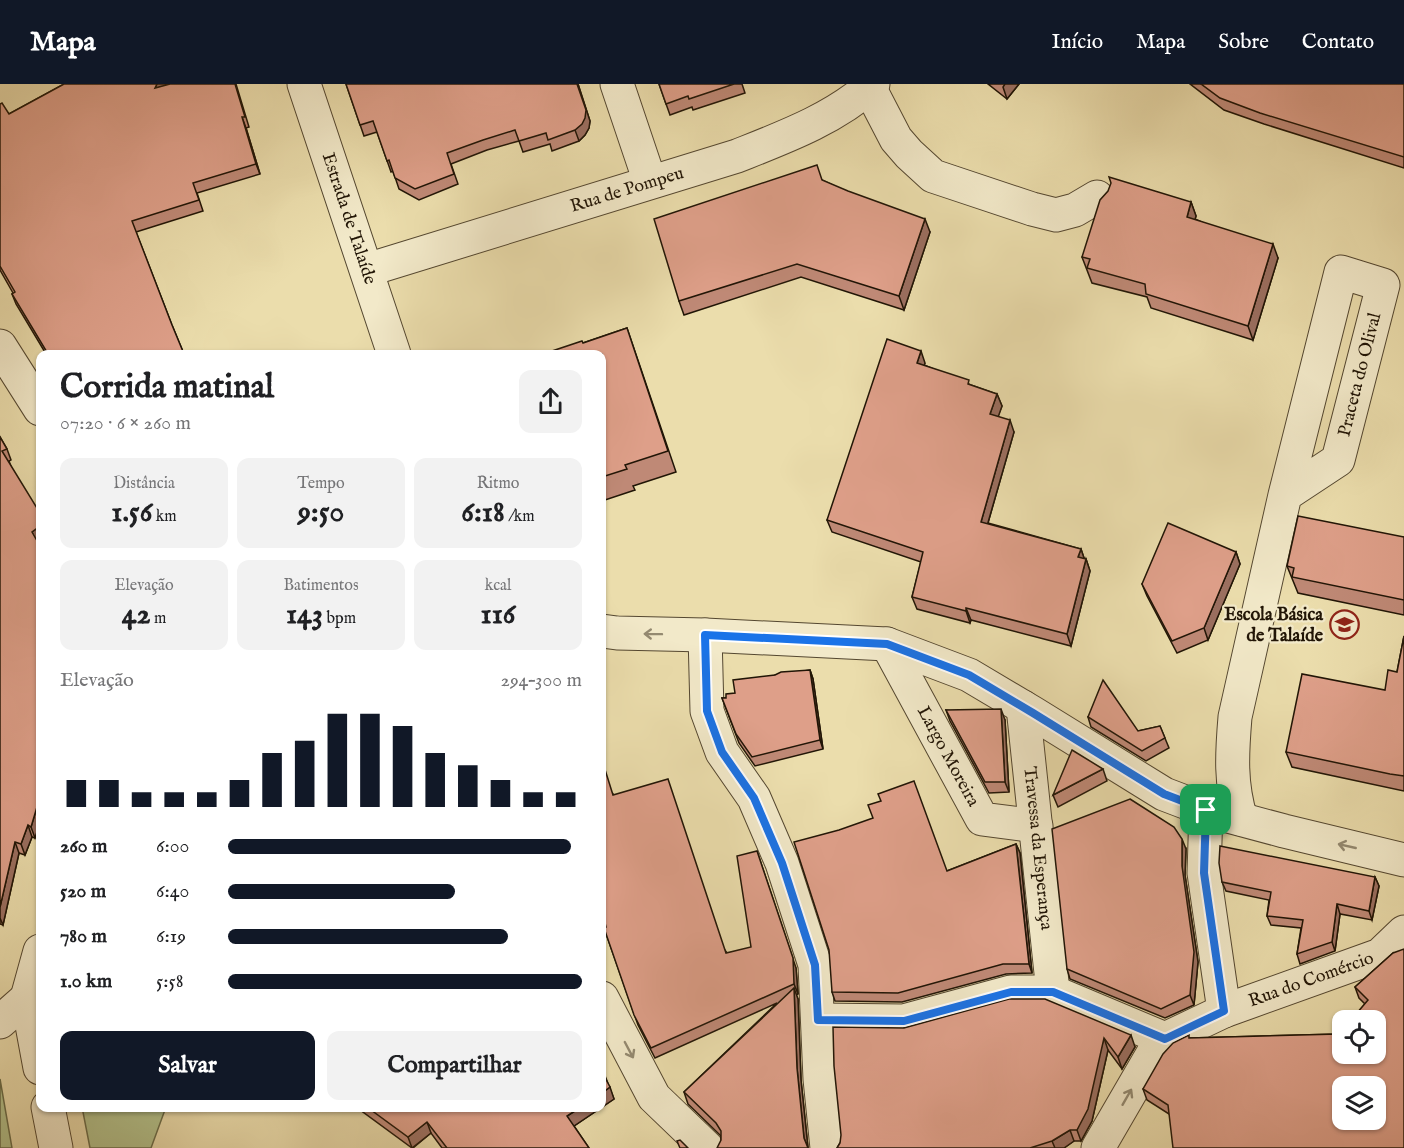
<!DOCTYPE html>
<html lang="pt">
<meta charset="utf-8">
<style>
body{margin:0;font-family:"IM FELL English",serif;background:#f2f2f2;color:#202124;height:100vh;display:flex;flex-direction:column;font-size:22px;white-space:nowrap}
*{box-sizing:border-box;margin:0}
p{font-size:20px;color:#757577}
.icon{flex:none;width:33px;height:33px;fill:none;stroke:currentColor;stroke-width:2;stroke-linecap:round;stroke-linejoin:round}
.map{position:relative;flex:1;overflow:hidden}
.details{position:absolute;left:36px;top:266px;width:570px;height:762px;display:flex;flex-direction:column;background:#fff;border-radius:12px;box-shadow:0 2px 4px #0004}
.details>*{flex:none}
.buttons{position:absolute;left:1332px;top:926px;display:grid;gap:12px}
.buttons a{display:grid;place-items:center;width:54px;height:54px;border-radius:12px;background:#fff;box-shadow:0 2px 4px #0004;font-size:30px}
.pin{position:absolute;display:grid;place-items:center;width:51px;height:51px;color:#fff;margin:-26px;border-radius:12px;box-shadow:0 3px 9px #0006}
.round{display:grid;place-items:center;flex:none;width:63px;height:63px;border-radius:12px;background:#f2f2f2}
.headline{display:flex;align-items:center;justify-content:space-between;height:102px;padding:0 24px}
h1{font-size:33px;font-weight:800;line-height:45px}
.stats{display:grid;grid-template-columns:repeat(3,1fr);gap:9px;height:102px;padding:6px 24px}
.stats div{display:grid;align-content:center;border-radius:12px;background:#f2f2f2;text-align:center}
.stats b{font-size:30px;font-weight:800}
.stats small{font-size:16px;font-weight:400}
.stats p{font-size:16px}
.chart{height:168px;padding:12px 24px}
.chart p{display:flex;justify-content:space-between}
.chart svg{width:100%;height:108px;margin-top:6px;stroke:#111827;stroke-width:6}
.action{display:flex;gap:12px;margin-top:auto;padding:12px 24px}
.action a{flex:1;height:69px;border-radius:12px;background:#111827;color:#fff;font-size:24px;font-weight:800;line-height:69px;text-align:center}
.action a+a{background:#f2f2f2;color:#202124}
ul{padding:0 24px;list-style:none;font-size:20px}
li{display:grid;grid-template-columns:96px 72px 1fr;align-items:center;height:45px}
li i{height:15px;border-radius:8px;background:#111827}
header{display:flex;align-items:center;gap:36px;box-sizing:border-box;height:84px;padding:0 30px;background:#111827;color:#fff}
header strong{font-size:28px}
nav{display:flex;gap:33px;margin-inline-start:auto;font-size:21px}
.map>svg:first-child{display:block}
.green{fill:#b3c28c;stroke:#6a6c49;stroke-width:1.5}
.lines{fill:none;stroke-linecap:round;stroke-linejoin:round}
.street-casing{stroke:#544730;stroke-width:35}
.street{stroke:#f2e9c9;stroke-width:33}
.wall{fill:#bf8976;stroke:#211506;stroke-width:1.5}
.shaded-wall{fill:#9b6f60;stroke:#211506;stroke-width:1.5}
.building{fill:#de9f89;stroke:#211506;stroke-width:1.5;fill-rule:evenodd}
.oneway{stroke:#948a71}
.route-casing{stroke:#fff;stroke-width:12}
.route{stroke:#1a73e8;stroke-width:8}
.labels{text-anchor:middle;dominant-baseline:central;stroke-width:4.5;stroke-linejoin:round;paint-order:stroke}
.street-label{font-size:18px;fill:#211506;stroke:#f2e9c9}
.poi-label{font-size:18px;font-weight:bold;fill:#211506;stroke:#f2e9c9;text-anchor:end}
</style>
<header>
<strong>Mapa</strong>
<nav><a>Início</a><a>Mapa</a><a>Sobre</a><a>Contato</a></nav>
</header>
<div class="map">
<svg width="1404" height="1064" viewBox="0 0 1404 1064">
<rect width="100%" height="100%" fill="#ebddac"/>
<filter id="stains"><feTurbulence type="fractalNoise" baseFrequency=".00333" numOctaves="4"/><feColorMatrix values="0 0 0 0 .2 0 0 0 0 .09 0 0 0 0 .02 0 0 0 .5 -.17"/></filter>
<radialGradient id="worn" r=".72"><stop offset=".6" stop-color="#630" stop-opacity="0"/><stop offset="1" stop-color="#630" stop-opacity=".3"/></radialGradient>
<g class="green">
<polygon points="0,995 12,1064 0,1064"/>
<polygon points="82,1023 166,1023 151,1064 90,1064"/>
</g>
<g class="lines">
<defs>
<g id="street">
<path id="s1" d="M304,0L394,270"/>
<polyline points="617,0 650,98"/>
<polyline points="869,3 896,55 909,70 933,92 1032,125 1056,131 1075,126 1097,113"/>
<path id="s2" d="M367,186L737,72C785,53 834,35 873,0"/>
<polyline points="0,262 40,325"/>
<polyline points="602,547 617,549 705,551 887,560 969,591 1033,629 1164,710 1206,726 1284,747 1404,776"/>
<polyline points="705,551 707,627 722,668 754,714 782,779 815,881 820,995 827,1064"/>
<path id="s3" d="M887,560L982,735L1036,742"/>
<path id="s4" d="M1023,623L1053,908"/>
<polyline points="1206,726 1204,789 1224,927"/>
<path id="s5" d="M1241,735C1230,700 1232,669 1235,633L1285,411L1338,376L1383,201L1341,188L1285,411"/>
<polyline points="40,867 27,914 40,984"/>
<polyline points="602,914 654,1013 707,1064"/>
<polyline points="818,936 904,937 1011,908 1053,908 1165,955"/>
<polyline points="0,938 27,914"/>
<polyline points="48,1023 56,1064"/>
<path id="s6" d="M1098,1064L1152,971L1165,955L1224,927L1380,871L1404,848"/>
</g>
</defs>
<use href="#street" class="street-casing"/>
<use href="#street" class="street"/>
</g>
<g class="wall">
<polygon points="64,0 166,0 165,1 236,0 249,43 246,44 260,90 197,109 203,127 136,148 172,241 184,270 46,270 16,220 12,210 13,209 0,186 0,20 9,30"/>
<polygon points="346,0 578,0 590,37 589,44 585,51 579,57 552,67 550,60 523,68 519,57 487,66 451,80 458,100 419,116 399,105 393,87 391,88 377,48 364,52"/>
<polygon points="659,0 742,0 745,9 693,26 692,23 670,31"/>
<polygon points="988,0 1019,0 1007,15"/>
<polygon points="1190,0 1404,0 1404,84 1264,40 1224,26"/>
<polygon points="822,96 930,148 904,226 801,193 684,231 679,217"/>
<polygon points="1191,118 1196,132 1195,135 1278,174 1253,256 1151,224 1147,213 1092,199 1082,173"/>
<polygon points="627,244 676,388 633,402 635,406 602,417 602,270 583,259"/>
<polygon points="925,279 924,281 971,301 997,310 1002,322 998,332 1014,348 988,439 1081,465 1084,474 1086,475 1090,487 1071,562 971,536 970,539 917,525 912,513 921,478 832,448 827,436"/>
<polygon points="0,353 7,365 11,376 9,377 38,458 40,462 40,738 35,754 32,753 25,771 19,769 3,841 0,840"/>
<polygon points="1404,453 1404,531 1298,509 1287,482"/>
<polygon points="1236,468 1240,480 1208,556 1177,569 1147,512 1142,500"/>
<polygon points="1404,552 1404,707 1292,683 1286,668 1385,606 1397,588"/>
<polygon points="810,586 813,595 823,665 755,682 739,659 722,614 726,614 775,591"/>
<polygon points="946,626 1005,636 1009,708 989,709 950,637"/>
<polygon points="1088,633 1138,647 1160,642 1169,664 1146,677 1091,643"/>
<polygon points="1103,685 1107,697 1058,723 1053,711"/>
<polygon points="613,710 727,869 796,884 798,910 796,911 798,915 801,996 808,1064 721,1056 721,1052 688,1020 684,1008 777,919 655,974 638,941 604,844 606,843"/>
<polygon points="1016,760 1020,769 1032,889 1006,890 902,918 835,917 832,908 947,787"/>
<polygon points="1186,765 1185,791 1198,878 1194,921 1165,934 1070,895 1067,885"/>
<polygon points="1375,793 1379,802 1372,836 1340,830 1335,867 1300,880 1297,870 1301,844 1271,841 1267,832 1269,816 1226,807 1222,798"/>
<polygon points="1393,869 1404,1064 1169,1030 1147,1016 1143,1005 1190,954 1339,950 1365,920 1359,914 1355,903"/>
<polygon points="1009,915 1135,963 1122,985 1108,966 1092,1037 1081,1057 1074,1057 1064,1064 837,1064 840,1059 904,944"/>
<polygon points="602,984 614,1015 574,1042 589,1064 442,1064 431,1049 413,1064 412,1064 360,1026 353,1023 602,1023"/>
</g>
<g class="shaded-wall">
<polygon points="157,0 166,0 159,15 155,4"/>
<polygon points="578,0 590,37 589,44 585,51 579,57 575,46"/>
<polygon points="1005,0 1019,0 1007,15 1003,3"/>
<polygon points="242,33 246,44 260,90 256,80"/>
<polygon points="1191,118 1196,132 1192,147 1187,133"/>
<polygon points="925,135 930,148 904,226 899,212"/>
<polygon points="1273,160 1278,174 1253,256 1248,242"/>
<polygon points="921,267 925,279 921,291 917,279"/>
<polygon points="997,310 1002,322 995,342 990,330"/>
<polygon points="1010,336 1014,348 985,449 981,438"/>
<polygon points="40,442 40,456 36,459 32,448"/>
<polygon points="1081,465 1085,477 1078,473"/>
<polygon points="1236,468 1240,480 1208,556 1204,544"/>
<polygon points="1086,475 1090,487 1071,562 1067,550"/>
<polygon points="966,524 971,536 970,539 966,527"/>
<polygon points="810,586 813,595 823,665 820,656"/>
<polygon points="1001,625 1005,636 1009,708 1005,698"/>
<polygon points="40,713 40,738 35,754 31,743"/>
<polygon points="28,741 32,753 25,771 21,760"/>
<polygon points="1182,755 1186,765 1185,791 1198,878 1194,921 1190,911 1182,782"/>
<polygon points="15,758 19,769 3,841 0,834 0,823"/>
<polygon points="1016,760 1020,769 1032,889 1029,880"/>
<polygon points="757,767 796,884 798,910 794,900"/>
<polygon points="1375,793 1379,802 1372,836 1369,827"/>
<polygon points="1337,820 1340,830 1335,867 1332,858"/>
<polygon points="794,904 798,915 801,996 808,1064 804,1054 797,984"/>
<polygon points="1131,951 1135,963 1122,985 1118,973"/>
<polygon points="1104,954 1108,966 1092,1037 1081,1057 1077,1046"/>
<polygon points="610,1003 614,1015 571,1044 567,1032 581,1023 602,1023 602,1009"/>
<polygon points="427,1038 431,1049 412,1064 408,1053"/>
<polygon points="1070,1046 1074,1057 1064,1064 1055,1064 1052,1057"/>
</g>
<g class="building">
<polygon points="64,0 157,0 155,4 170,0 235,0 245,33 242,33 256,80 193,99 199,116 132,137 172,241 184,270 48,270 12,210 15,208 0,182 0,20 2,19 9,30"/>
<polygon points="346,0 577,0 586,26 585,34 582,40 575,46 548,56 546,49 519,57 515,46 483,56 447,69 454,90 415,105 395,94 389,76 387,77 373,37 360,41"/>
<polygon points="659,0 734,0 689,15 688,12 666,20"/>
<polygon points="1201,0 1404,0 1404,73 1260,29 1220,14"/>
<polygon points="817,81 822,96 848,107 925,135 899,212 797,180 679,217 654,135"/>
<polygon points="1109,93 1191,118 1187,133 1273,160 1248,242 1146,210 1145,200 1087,184 1090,175 1082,173 1100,116 1108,107 1111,99"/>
<polygon points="627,244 668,367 625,381 627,385 602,393 602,270 543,270 582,257 583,259"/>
<polygon points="887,255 921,267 917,279 969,296 968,300 997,310 990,330 1010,336 981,438 1081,465 1078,473 1086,475 1067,550 966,524 966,527 912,513 923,468 827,436"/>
<polygon points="0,353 7,365 2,367 40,429 40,442 32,448 40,462 40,713 31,743 28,741 21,760 15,758 0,823"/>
<polygon points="1298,432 1404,453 1404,516 1292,493 1294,484 1287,482"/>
<polygon points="1168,439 1236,468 1204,544 1172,557 1142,500"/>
<polygon points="1404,552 1404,692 1390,690 1286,668 1302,590 1385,606 1388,586 1397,588"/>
<polygon points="810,586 820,656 752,673 736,650 722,614 726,614 726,610 735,609 733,596 775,591 781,588"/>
<polygon points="1103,596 1138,647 1160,642 1165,654 1142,667 1088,633"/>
<polygon points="1001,625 1005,698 985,698 946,626"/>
<polygon points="1072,666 1103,685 1053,711"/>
<polygon points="602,676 613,711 668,695 726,869 751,863 737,772 757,767 793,874 794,900 651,964 634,931 604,844 606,843 602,826"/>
<polygon points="914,697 947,787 1016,760 1029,880 1003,880 898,909 832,908 829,866 794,758 839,746 873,734 868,721 881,717 878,710"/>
<polygon points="1130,715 1174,743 1182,755 1182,782 1194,868 1190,911 1161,925 1067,885 1052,745"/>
<polygon points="1220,762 1375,793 1369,827 1337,820 1332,858 1297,870 1303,836 1267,832 1271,808 1222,798 1219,779"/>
<path d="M1404,865V1064H1173L1168,1021L1143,1005L1163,970L1173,959L1189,951V954L1339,950L1342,946V969H1376V936H1351L1368,916L1355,903L1393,869ZM1342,1002H1376V1035H1342Z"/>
<polygon points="794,904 797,984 804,1054 808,1064 717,1064 721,1056 721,1047 716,1039 684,1008"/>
<polygon points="1009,915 1045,915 1131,951 1118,973 1104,954 1088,1025 1077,1046 1070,1046 1052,1057 1030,1064 837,1064 840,1059 841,1051 834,982 833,943 904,944"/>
<polygon points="602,988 610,1003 602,1009"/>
<polygon points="367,1023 581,1023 567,1032 589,1064 447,1064 427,1038 408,1053"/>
<polygon points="680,1056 688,1064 680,1064 677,1057"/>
</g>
<defs><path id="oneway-shaft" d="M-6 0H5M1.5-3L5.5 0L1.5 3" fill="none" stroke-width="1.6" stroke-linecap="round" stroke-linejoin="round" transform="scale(1.5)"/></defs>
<g class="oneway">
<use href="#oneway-shaft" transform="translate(653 550) rotate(-179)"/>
<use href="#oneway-shaft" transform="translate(1347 762) rotate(-167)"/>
<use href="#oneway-shaft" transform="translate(629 966) rotate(62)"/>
<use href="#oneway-shaft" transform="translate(1127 1013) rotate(-60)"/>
</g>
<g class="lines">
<defs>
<polygon id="route" points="705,551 887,560 969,591 1033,629 1164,710 1206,726 1204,789 1224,927 1165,955 1053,908 1011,908 904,937 818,936 815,881 782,779 754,714 722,668 707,627"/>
</defs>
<use href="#route" class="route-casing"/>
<use href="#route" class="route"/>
</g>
<defs>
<symbol id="school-ring" viewBox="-11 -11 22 22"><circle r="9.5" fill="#f2e9c9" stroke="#8f2418" stroke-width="1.5"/><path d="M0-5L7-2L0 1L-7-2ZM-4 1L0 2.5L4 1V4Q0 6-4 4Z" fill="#8f2418"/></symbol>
</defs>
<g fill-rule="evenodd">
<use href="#school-ring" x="1328" y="524" width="33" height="33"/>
</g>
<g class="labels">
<g class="street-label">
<text stroke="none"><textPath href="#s2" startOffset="272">Rua de Pompeu</textPath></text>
<text stroke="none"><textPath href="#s1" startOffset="142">Estrada de Talaíde</textPath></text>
<text stroke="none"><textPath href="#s5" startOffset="482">Praceta do Olival</textPath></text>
<text stroke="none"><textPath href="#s3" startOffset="128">Largo Moreira</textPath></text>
<text stroke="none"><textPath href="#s4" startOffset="142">Travessa da Esperança</textPath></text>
<text stroke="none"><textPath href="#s6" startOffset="286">Rua do Comércio</textPath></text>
</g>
<g class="poi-label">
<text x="1323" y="531">Escola Básica<tspan x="1323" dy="21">de Talaíde</tspan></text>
</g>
</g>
<rect width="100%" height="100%" filter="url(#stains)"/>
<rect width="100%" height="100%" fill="url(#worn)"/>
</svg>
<div class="buttons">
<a><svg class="icon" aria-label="locate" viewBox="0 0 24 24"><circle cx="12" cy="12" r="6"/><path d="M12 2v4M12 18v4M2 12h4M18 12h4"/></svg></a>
<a><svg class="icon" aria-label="layers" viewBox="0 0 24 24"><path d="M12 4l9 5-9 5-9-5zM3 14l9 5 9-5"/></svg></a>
</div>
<div class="pin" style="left:1206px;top:726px;background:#1e9e55"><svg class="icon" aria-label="arrive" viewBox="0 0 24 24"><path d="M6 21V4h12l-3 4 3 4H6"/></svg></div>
<section class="details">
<div class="headline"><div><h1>Corrida matinal</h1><p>07:20 · 6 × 260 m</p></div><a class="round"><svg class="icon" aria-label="share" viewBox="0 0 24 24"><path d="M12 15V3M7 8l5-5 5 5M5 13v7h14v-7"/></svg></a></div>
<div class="stats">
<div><p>Distância</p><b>1.56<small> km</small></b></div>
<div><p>Tempo</p><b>9:50</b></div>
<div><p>Ritmo</p><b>6:18<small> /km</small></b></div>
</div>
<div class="stats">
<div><p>Elevação</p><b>42<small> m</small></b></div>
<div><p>Batimentos</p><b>143<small> bpm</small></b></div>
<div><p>kcal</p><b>116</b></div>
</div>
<div class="chart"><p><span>Elevação</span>294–300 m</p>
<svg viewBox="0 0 160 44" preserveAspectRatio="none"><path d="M5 44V33M15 44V33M25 44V38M35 44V38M45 44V38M55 44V33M65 44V22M75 44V17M85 44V6M95 44V6M105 44V11M115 44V22M125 44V27M135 44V33M145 44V38M155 44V38"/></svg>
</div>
<ul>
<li><b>260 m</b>6:00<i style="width:97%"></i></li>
<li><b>520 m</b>6:40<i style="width:64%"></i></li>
<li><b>780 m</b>6:19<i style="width:79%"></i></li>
<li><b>1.0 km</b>5:58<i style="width:100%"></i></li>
</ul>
<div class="action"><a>Salvar</a><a>Compartilhar</a></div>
</section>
</div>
